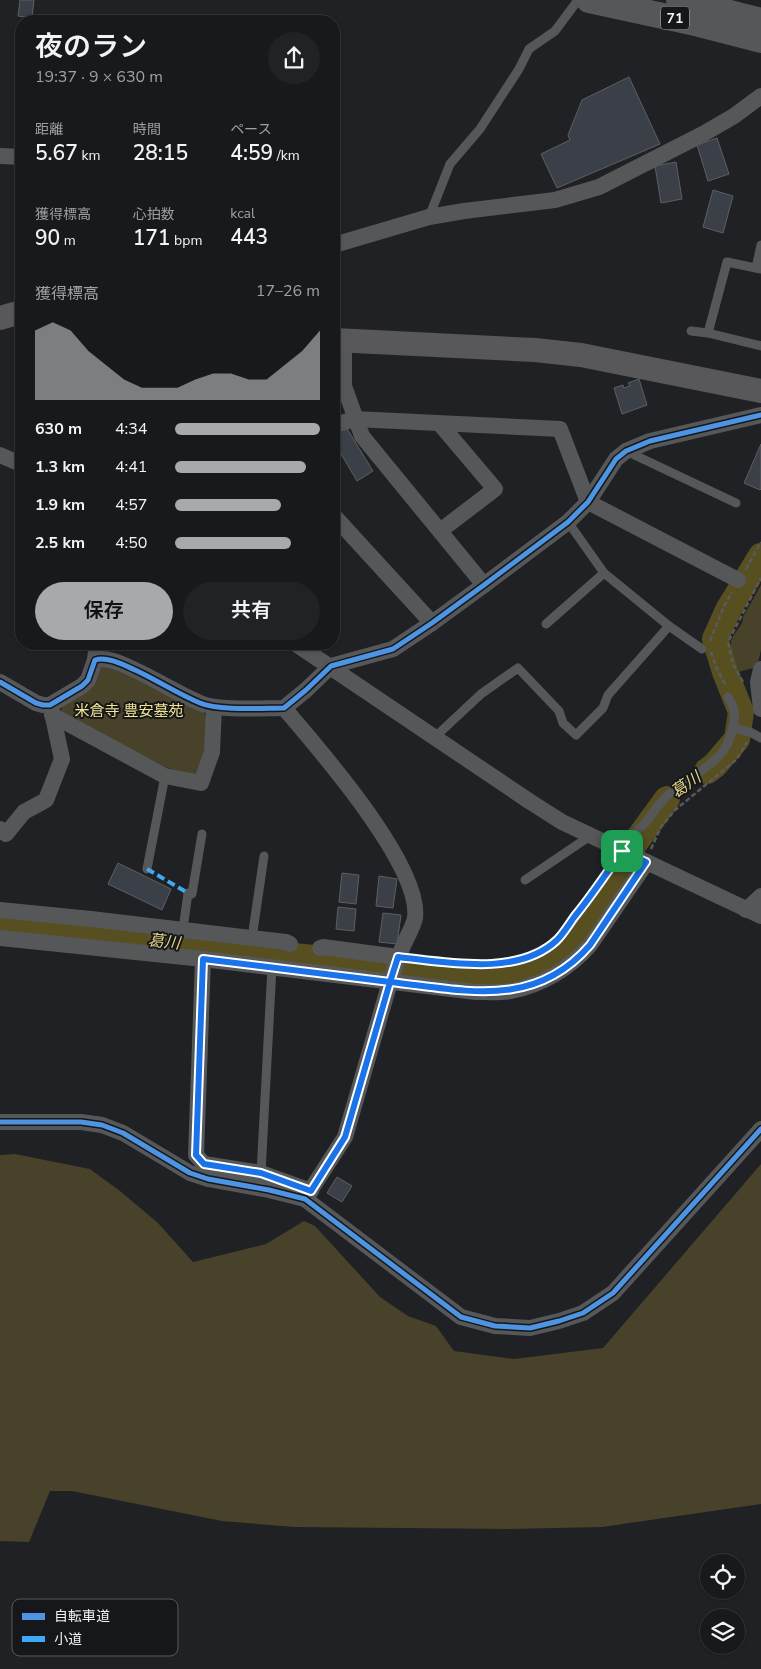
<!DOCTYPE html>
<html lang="ja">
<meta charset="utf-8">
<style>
body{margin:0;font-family:"Nunito Sans","Noto Sans JP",sans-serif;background:#202224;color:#f1f3f6;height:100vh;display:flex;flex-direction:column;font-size:19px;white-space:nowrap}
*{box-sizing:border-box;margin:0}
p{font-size:16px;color:#9ea0a3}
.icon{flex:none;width:28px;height:28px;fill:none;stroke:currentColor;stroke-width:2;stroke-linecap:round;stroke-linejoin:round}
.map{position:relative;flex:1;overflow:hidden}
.panel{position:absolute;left:15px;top:15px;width:325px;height:635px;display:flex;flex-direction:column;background:#17191b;border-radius:20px;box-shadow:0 1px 4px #0004,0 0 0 1px #36383a}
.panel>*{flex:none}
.buttons{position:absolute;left:700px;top:1554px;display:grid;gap:10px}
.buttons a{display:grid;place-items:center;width:45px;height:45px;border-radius:50%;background:#17191b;box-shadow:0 1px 4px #0004,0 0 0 1px #36383a;font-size:25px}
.pin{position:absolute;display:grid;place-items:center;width:42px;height:42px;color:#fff;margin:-21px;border-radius:10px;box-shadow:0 2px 8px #0006}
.round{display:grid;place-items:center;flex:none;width:52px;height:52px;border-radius:26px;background:#202224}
.overview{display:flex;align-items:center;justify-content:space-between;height:85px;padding:0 20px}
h1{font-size:28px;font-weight:600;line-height:38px}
.metrics{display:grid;grid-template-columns:repeat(3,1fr);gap:8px;height:85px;padding:5px 20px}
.metrics div{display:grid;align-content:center}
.metrics b{font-size:21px;font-weight:600}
.metrics small{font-size:14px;font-weight:400}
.metrics p{font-size:14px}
.chart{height:140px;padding:10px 20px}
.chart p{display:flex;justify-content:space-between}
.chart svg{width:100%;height:90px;margin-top:5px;fill:#a7a9ac;opacity:.7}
.action{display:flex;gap:10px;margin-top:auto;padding:10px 20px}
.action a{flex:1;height:58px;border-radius:30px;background:#a7a9ac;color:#111;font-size:20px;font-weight:600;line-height:58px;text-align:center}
.action a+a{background:#202224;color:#f1f3f6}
ul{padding:0 20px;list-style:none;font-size:16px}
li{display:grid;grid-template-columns:80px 60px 1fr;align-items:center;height:38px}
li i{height:12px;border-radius:6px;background:#a7a9ac}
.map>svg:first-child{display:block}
.green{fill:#474229}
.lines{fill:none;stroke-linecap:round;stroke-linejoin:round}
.river{stroke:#584f21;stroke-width:26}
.building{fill:#3a3f48;stroke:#5d5f60}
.path{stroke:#595a5b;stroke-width:2.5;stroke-dasharray:5 2.5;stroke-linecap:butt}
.lane{stroke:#555758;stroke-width:9}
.street{stroke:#555758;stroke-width:16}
.secondary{stroke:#58585a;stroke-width:24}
.primary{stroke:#565759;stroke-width:26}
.quiet{stroke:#3fa9f5;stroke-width:4;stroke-dasharray:8 4;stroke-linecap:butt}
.cycleway-casing{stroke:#15171b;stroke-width:8}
.cycleway{stroke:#4d94e3;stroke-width:5}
.route-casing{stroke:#fff;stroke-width:10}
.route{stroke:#1a73e8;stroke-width:6}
.labels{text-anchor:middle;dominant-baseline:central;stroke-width:4;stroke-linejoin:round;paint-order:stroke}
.shield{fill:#15171b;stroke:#aeb0b4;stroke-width:1}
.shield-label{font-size:14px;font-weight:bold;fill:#f0f2f5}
.park-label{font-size:15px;fill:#f2e493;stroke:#15171b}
.water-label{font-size:16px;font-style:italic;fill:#e3d484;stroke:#15171b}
.key{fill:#15171b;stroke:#57595c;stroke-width:1}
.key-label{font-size:14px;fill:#f0f2f5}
</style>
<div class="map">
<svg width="761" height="1669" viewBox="0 0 761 1669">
<rect width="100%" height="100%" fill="#1f2124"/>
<g class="green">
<path d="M761,585V650L757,667L738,672C731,659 726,644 736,632C740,626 743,624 743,617Z"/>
<path d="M102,666L145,680L203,711C216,729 205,755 199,774L193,777L168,768L63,716L61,711L62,705Z"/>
<polygon points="15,1154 90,1169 120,1191 158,1223 193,1262 266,1244 304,1221 315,1226 380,1297 408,1316 436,1326 454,1351 514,1359 603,1348 761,1164 761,1504 602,1527 509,1529 294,1527 222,1521 72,1491 50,1491 29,1542 0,1541 0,1155"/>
</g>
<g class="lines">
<g class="river">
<polyline points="707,771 715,765 737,739 741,712 725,672 715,639 728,610 761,556"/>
<polyline points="0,925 323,959 371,965 424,977 472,977 512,974 530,969 554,956 580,929 615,880 635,843 667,799"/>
</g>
</g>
<g class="building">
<polygon points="20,0 34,0 32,18 18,16"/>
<polygon points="629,77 660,144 557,188 541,154 570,140 568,135 582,100"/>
<polygon points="717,138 729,174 708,181 697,145"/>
<polygon points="676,162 682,199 661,203 655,166"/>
<polygon points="713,190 733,196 723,233 703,227"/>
<polygon points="639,379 647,405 622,414 614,388 623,385 624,388 630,386 628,383"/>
<polygon points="346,427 373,471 357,481 334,442 334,434"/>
<polygon points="761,444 761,489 760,490 744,483"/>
<polygon points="118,863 171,889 162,910 108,884"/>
<polygon points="342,873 359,875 356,904 339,902"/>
<polygon points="379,876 397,879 393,908 376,906"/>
<polygon points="338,907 356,909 354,931 336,929"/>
<polygon points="383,913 401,915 397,944 379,942"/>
<polygon points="337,1177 352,1186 342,1202 327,1193"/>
</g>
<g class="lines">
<g class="path">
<polyline points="746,569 761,542"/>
<polyline points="710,641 723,608 732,592"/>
<polyline points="711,652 717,669 726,686"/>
<polyline points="743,682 733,664 728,642 761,578"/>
<polyline points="651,849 661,827 674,811 737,759 747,742"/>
<polyline points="413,959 453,963"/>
</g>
<g class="lane">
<polyline points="429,217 450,164 480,129 519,69 529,49 555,31 578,0"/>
<polyline points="756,268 761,245"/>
<polyline points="761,269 727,262 708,333 761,346"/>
<polyline points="691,331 708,333"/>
<polyline points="626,451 736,503"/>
<polyline points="568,522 604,573 669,626 702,649"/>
<polyline points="546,624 604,573"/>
<polyline points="733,728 750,732 761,738"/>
<polyline points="435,737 481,694 518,668 559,711 563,723 576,735 603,708 608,695 669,626"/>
<path d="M638,829C649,822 654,809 663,800C680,782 716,766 727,745C729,740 731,735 732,730C736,716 736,710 728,697"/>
<polyline points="147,869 165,776"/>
<polyline points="525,880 590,836"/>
<polyline points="183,929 188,893 192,894 202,834"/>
<polyline points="252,938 264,856"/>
<path d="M462,964C493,966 532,963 556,941C564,934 569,924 575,916C592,895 607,873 622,851"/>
<polyline points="261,1173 272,967"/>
</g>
<g class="street">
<polyline points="0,156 21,157"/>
<polyline points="334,245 429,217 464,211 555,200 599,187 703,134 734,116 761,96"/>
<polyline points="344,341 344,386 362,436 484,585"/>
<polyline points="334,425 355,419 560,429 588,502 738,580"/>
<polyline points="0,455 21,464"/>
<polyline points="334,516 432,623"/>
<polyline points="440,531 495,489 440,424"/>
<polyline points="296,644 529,801 562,822 761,916"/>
<polyline points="95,660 97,644"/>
<polyline points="761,669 758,682 761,709"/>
<path d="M0,682L36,703L43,705H50L82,686L88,680L95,660C107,656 124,665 135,670C157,680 178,694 200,703C218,711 263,708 284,708L306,690L331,666L393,649L432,623L484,585L568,522L588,502L616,459L626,451L650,441L761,415"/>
<path d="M284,708C318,748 422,866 415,918C413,927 407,937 403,946C398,958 394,970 390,982L345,1137L305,1199"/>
<polyline points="52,715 165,776 201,783 212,752 214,707"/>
<polyline points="0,829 6,834 24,812 46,800 62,759 51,708"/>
<polyline points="0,910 91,919 286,942 290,944"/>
<polyline points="746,910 761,896"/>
<path d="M0,938L203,959L476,992C487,992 499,993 511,991C542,985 570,968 590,945L647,862"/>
<polyline points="320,948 323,947 398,957"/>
<polyline points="203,959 196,1155 204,1164 261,1173 311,1191"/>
<polyline points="0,1122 81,1122 102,1125 123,1133 190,1173 208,1179 269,1190 305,1199 461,1317 495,1326 530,1328 559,1321 583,1313 613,1293 761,1129"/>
</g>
<g class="secondary">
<polyline points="0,318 21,312"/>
<polyline points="334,340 535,350 581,355 761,391"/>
</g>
<g class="primary">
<polyline points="589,0 691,22 761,40"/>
<polyline points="679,0 761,21"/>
</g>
<polyline class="quiet" points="147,869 188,893"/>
<defs>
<g id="cycleway">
<path d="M0,682L36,703L43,705H50L82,686L88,680L95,660C107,656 124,665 135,670C157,680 178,694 200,703C218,711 263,708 284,708L306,690L331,666L393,649L432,623L484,585L568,522L588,502L616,459L626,451L650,441L761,415"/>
<polyline points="0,1122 81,1122 102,1125 123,1133 190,1173 208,1179 269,1190 305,1199 461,1317 495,1326 530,1328 559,1321 583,1313 613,1293 761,1129"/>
</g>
</defs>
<use href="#cycleway" class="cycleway-casing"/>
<use href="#cycleway" class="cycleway"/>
</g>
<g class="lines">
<defs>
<path id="route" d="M622,851C607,873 592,895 575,916C569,924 564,933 557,940C518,977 446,962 398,957L390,982L203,959L196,1155L204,1164L261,1173L311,1191L345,1137L390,982C464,990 534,1010 590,945L646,862L622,851"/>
</defs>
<use href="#route" class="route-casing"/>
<use href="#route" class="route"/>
</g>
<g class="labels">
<rect class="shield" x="661" y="6.5" width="28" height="23" rx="4"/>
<g class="shield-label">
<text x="675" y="18">71</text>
</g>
<g class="park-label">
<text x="129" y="711">米倉寺 豊安墓苑</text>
</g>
<g class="water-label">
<text transform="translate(686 785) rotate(-35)">葛川</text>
<text transform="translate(164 942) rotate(6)">葛川</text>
</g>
</g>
<rect x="12" y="1599" width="166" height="57" rx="8" class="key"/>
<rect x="22" y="1613" width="23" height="7" fill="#4d94e3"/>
<rect x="22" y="1636" width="23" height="6" fill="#3fa9f5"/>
<g class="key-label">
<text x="54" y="1621">自転車道</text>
<text x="54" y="1644">小道</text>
</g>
</svg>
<div class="buttons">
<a><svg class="icon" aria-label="locate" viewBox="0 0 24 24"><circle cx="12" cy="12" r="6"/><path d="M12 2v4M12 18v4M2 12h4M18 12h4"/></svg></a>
<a><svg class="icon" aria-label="layers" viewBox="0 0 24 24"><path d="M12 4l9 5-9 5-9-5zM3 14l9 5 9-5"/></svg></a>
</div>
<div class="pin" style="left:622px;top:851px;background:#1e9e55"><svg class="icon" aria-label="arrive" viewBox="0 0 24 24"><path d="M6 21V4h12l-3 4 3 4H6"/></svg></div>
<section class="panel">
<div class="overview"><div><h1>夜のラン</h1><p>19:37 · 9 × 630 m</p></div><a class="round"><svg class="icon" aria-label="share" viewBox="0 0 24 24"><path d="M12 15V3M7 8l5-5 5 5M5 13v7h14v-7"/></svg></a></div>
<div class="metrics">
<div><p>距離</p><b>5.67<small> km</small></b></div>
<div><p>時間</p><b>28:15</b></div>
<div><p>ペース</p><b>4:59<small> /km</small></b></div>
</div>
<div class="metrics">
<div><p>獲得標高</p><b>90<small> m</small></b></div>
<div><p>心拍数</p><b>171<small> bpm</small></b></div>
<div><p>kcal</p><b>443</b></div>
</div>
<div class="chart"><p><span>獲得標高</span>17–26 m</p>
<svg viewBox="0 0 160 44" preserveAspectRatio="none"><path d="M0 44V10L10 6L20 10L30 20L40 27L50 34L60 38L70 38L80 38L90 34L100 31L110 31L120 34L130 34L140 27L150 20L160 10V44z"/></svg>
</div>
<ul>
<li><b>630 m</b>4:34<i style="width:100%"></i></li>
<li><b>1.3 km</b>4:41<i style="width:90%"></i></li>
<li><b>1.9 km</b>4:57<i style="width:73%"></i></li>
<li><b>2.5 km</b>4:50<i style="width:80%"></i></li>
</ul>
<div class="action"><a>保存</a><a>共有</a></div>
</section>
</div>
